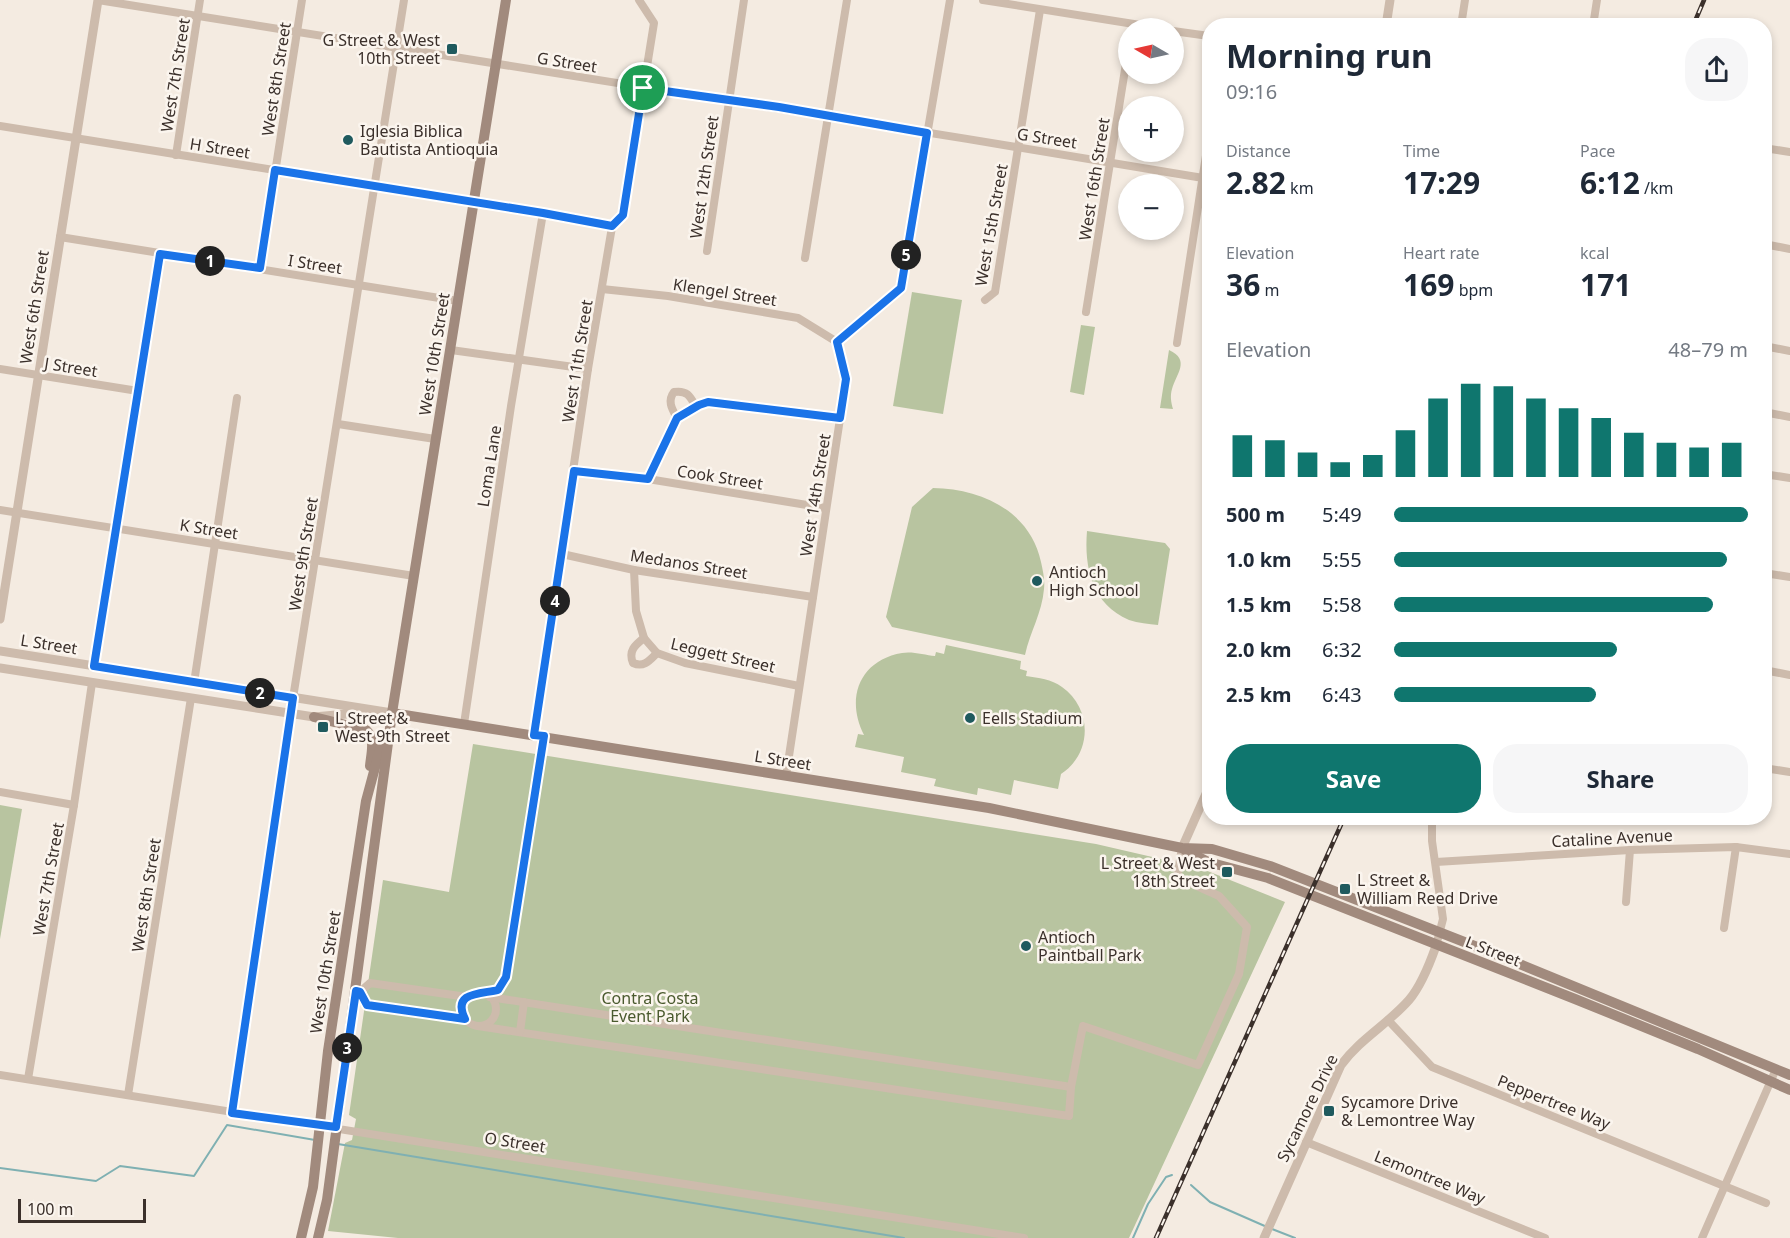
<!DOCTYPE html>
<meta charset="utf-8">
<style>
body{margin:0;font-family:"Noto Sans",sans-serif;background:#f6f6f7;color:#1f2937;height:100vh;display:flex;flex-direction:column;font-size:22px;white-space:nowrap}
*{box-sizing:border-box;margin:0}
p{font-size:20px;color:#747a83}
.icon{flex:none;width:33px;height:33px;fill:none;stroke:currentColor;stroke-width:2;stroke-linecap:round;stroke-linejoin:round}
.map{position:relative;flex:1;overflow:hidden}
.details{position:absolute;left:1202px;top:18px;width:570px;height:807px;display:flex;flex-direction:column;background:#fff;border-radius:24px;box-shadow:0 3px 9px #0003}
.details>*{flex:none}
.needle{width:39px;rotate:279deg}
.fabs{position:absolute;left:1118px;top:18px;display:grid;gap:12px}
.fabs a{display:grid;place-items:center;width:66px;height:66px;border-radius:50%;background:#fff;box-shadow:0 3px 9px #0003;font-size:30px}
.scale{position:absolute;left:18px;bottom:15px;width:128px;box-sizing:border-box;padding-left:6px;border:3px solid #3b302b;border-top:0;font-size:16px;line-height:21px;white-space:nowrap;color:#3b302b;-webkit-text-stroke:4px #fbf5ee;paint-order:stroke}
.pin{position:absolute;display:grid;place-items:center;width:51px;height:51px;color:#fff;margin:-26px;border:3px solid #fff;border-radius:50%;box-shadow:0 2px 6px #0007}
.km{position:absolute;width:30px;height:30px;margin:-15px;border-radius:50%;background:#222;color:#fff;font-size:16px;line-height:30px;text-align:center}
.round{display:grid;place-items:center;flex:none;width:63px;height:63px;border-radius:24px;background:#f6f6f7}
.head{display:flex;align-items:center;justify-content:space-between;height:102px;padding:0 24px}
h1{font-size:33px;font-weight:700;line-height:45px}
.stats{display:grid;grid-template-columns:repeat(3,1fr);gap:9px;height:102px;padding:6px 24px}
.stats div{display:grid;align-content:center}
.stats b{font-size:30px;font-weight:700}
.stats small{font-size:16px;font-weight:400}
.stats p{font-size:16px}
.chart{height:168px;padding:12px 24px}
.chart p{display:flex;justify-content:space-between}
.chart svg{width:100%;height:108px;margin-top:6px;stroke:#0f766e;stroke-width:6}
.cta{display:flex;gap:12px;margin-top:auto;padding:12px 24px}
.cta a{flex:1;height:69px;border-radius:24px;background:#0f766e;color:#fff;font-size:24px;font-weight:700;line-height:69px;text-align:center}
.cta a+a{background:#f6f6f7;color:#1f2937}
ul{padding:0 24px;list-style:none;font-size:20px}
li{display:grid;grid-template-columns:96px 72px 1fr;align-items:center;height:45px}
li i{height:15px;border-radius:8px;background:#0f766e}
.map>svg:first-child{display:block}
.green{fill:#b8c4a0}
.lines{fill:none;stroke-linecap:round;stroke-linejoin:round}
.stream{stroke:#7fb0b2;stroke-width:2}
.minor{stroke:#cdbbac;stroke-width:8}
.tertiary{stroke:#cdbbac;stroke-width:9}
.secondary{stroke:#a18a7d;stroke-width:10}
.rail-casing{stroke:#3b302b;stroke-width:4.5}
.rail{stroke:#fbf5ee;stroke-width:2;stroke-dasharray:7;stroke-linecap:butt}
.route-casing{stroke:#fff;stroke-width:12}
.route{stroke:#1a73e8;stroke-width:8}
.poi-dot{fill:#1f5a5e;stroke:#fbf5ee;stroke-width:2}
.labels{text-anchor:middle;dominant-baseline:central;stroke-width:5;stroke-linejoin:round;paint-order:stroke}
.poi-label{font-size:16px;fill:#3b302b;stroke:#fbf5ee;text-anchor:start}
.street-label{font-size:16px;fill:#3b302b;stroke:#fbf5ee}
.park-label{font-size:16px;fill:#4a5a2e;stroke:#fbf5ee}
</style>
<div class="map">
<svg width="1790" height="1238" viewBox="0 0 1790 1238">
<rect width="100%" height="100%" fill="#f4ebe1"/>
<g class="green">
<polygon points="912,292 962,300 943,414 893,406"/>
<polygon points="1081,325 1095,327 1084,395 1070,392"/>
<path d="M1169,350C1191,360 1176,374 1172,389C1170,396 1171,402 1173,409L1160,408Z"/>
<path d="M933,488C982,489 1030,511 1041,562C1043,571 1045,580 1044,589C1042,613 1030,632 1025,655L892,627L886,617L912,507Z"/>
<path d="M1087,531L1165,543L1170,549L1158,625C1149,624 1138,623 1129,620C1092,604 1084,568 1087,531Z"/>
<path d="M946,645L1021,661L1020,669L1027,671L1026,676C1039,678 1051,679 1062,687C1093,709 1092,754 1061,774L1058,789L1014,780L1011,795L978,788L977,795L934,786L936,779L901,772L904,757L855,747L858,734L864,735C845,698 860,660 902,653C912,651 925,655 935,656L936,652L944,654Z"/>
<polygon points="473,744 1096,844 1200,868 1285,902 1129,1238 398,1238 328,1231 345,1143 352,1140 356,1119 349,1115 383,880 449,892"/>
<polygon points="0,805 22,809 0,939"/>
</g>
<g class="lines">
<g class="stream">
<polyline points="338,1144 904,1238"/>
<polyline points="0,1168 96,1181 120,1166 194,1176 227,1125 315,1140"/>
<polyline points="1191,1185 1210,1202 1267,1227"/>
<polyline points="1272,1229 1295,1238"/>
<polyline points="1133,1238 1148,1204 1166,1177 1172,1175"/>
</g>
<g class="minor">
<path d="M98,0C466,59 835,116 1203,178L1209,181"/>
<polyline points="983,0 1159,28"/>
<polyline points="1461,26 1465,0"/>
<polyline points="1593,26 1597,0"/>
<polyline points="1173,31 1209,36"/>
<polyline points="0,126 473,202 612,227"/>
<polyline points="1764,148 1790,152"/>
<polyline points="176,155 200,0"/>
<polyline points="60,237 458,301"/>
<polyline points="1764,244 1790,249"/>
<polyline points="707,251 744,0"/>
<polyline points="805,258 847,0"/>
<polyline points="260,269 302,0"/>
<polyline points="602,289 668,296 798,318 837,342"/>
<polyline points="985,300 995,292 1040,10"/>
<polyline points="1086,312 1128,51"/>
<polyline points="1177,343 1209,136"/>
<polyline points="1764,346 1790,351"/>
<polyline points="451,350 588,369"/>
<polyline points="0,369 138,391"/>
<polyline points="1764,412 1790,417"/>
<path d="M677,418C672,409 667,401 674,392C687,390 690,396 696,407"/>
<polyline points="338,424 435,439"/>
<polyline points="574,471 648,479 825,508"/>
<polyline points="1764,474 1790,478"/>
<polyline points="648,479 677,418 699,405 708,402 723,403 840,418"/>
<polyline points="0,510 414,576"/>
<polyline points="562,554 634,570 813,597"/>
<polyline points="634,570 636,611 644,638 657,653 685,663 799,686"/>
<polyline points="1764,573 1790,577"/>
<path d="M644,638C635,645 628,651 633,663C644,668 650,660 657,653"/>
<polyline points="94,666 160,254"/>
<polyline points="1764,670 1790,675"/>
<polyline points="194,683 237,398"/>
<polyline points="464,724 511,406 543,213"/>
<polyline points="534,735 588,369 612,227 623,215 654,23 639,0"/>
<polyline points="1764,768 1790,772"/>
<polyline points="786,776 846,379 837,342 901,288 950,0"/>
<polyline points="0,792 74,805"/>
<polyline points="1432,818 1432,841 1443,919 1436,946"/>
<polyline points="1436,862 1630,850 1736,847 1790,854"/>
<polyline points="1626,902 1630,850"/>
<polyline points="1724,928 1736,847"/>
<circle cx="479" cy="1009" r="17"/>
<polyline points="485,993 498,990 506,977 544,736"/>
<polyline points="490,997 1071,1087"/>
<polyline points="465,1019 367,1005 360,992 370,983 467,997"/>
<polyline points="1388,1020 1432,1067 1766,1203"/>
<polyline points="478,1026 1069,1116 1071,1087 1083,1026 1198,1065 1239,974 1247,927 1219,896 1177,877 1182,848"/>
<polyline points="520,1032 524,1002"/>
<polyline points="0,1075 1024,1238"/>
<polyline points="28,1079 74,805 92,683"/>
<polyline points="128,1095 191,698"/>
<polyline points="232,1113 293,698 404,0"/>
<polyline points="1306,1142 1545,1238"/>
<polyline points="1702,1238 1776,1069"/>
</g>
<g class="tertiary">
<polyline points="1386,26 1390,0"/>
<polyline points="0,619 98,0"/>
<polyline points="0,651 392,713"/>
<polyline points="0,668 314,717 369,712"/>
<polyline points="1182,848 1209,787"/>
<path d="M1264,1238L1341,1065C1360,1039 1388,1024 1409,1000C1421,986 1430,963 1436,946"/>
</g>
<g class="secondary">
<polyline points="392,713 989,808 1182,848 1212,849 1270,866 1495,954 1790,1075"/>
<path d="M314,717L366,730C376,739 371,754 370,766"/>
<polyline points="1185,850 1208,862 1268,878 1575,999 1698,1049 1790,1090"/>
<polyline points="301,1238 313,1187 328,1051 366,801 383,738"/>
<polyline points="318,1238 327,1200 392,713 506,0"/>
</g>
<defs>
<g id="rail">
<polyline points="1693,26 1704,0"/>
<polyline points="1156,1238 1344,818"/>
</g>
</defs>
<use href="#rail" class="rail-casing"/>
<use href="#rail" class="rail"/>
</g>
<g class="lines">
<defs>
<path id="route" d="M643,88L779,107L927,133L901,288L837,342L846,379L840,418L708,402L699,405L677,418L648,479L574,471L534,735L544,736L506,977L498,990C483,994 451,991 465,1019L367,1005L360,992L356,991L336,1127L232,1113L293,698L94,666L160,254L260,268L275,170L543,213L612,226L623,215Z"/>
</defs>
<use href="#route" class="route-casing"/>
<use href="#route" class="route"/>
</g>
<g class="poi-dot">
<rect x="446" y="43" width="12" height="12" rx="3"/>
<circle cx="348" cy="140" r="6"/>
<circle cx="1037" cy="581" r="6"/>
<circle cx="970" cy="718" r="6"/>
<rect x="317" y="721" width="12" height="12" rx="3"/>
<rect x="1221" y="866" width="12" height="12" rx="3"/>
<rect x="1339" y="883" width="12" height="12" rx="3"/>
<circle cx="1026" cy="946" r="6"/>
<rect x="1323" y="1105" width="12" height="12" rx="3"/>
</g>
<g class="labels">
<g class="poi-label">
<text x="440" y="40" text-anchor="end">G Street &amp; West<tspan x="440" dy="18">10th Street</tspan></text>
<text x="360" y="131">Iglesia Biblica<tspan x="360" dy="18">Bautista Antioquia</tspan></text>
<text x="1049" y="572">Antioch<tspan x="1049" dy="18">High School</tspan></text>
<text x="335" y="718">L Street &amp;<tspan x="335" dy="18">West 9th Street</tspan></text>
<text x="982" y="718">Eells Stadium</text>
<text x="1215" y="863" text-anchor="end">L Street &amp; West<tspan x="1215" dy="18">18th Street</tspan></text>
<text x="1357" y="880">L Street &amp;<tspan x="1357" dy="18">William Reed Drive</tspan></text>
<text x="1038" y="937">Antioch<tspan x="1038" dy="18">Paintball Park</tspan></text>
<text x="1341" y="1102">Sycamore Drive<tspan x="1341" dy="18">&amp; Lemontree Way</tspan></text>
</g>
<g class="street-label">
<text transform="translate(567 62) rotate(9)">G Street</text>
<text transform="translate(175 75) rotate(-81)">West 7th Street</text>
<text transform="translate(276 79) rotate(-81)">West 8th Street</text>
<text transform="translate(1047 138) rotate(9)">G Street</text>
<text transform="translate(220 148) rotate(9)">H Street</text>
<text transform="translate(704 177) rotate(-82)">West 12th Street</text>
<text transform="translate(1094 179) rotate(-81)">West 16th Street</text>
<text transform="translate(991 225) rotate(-80)">West 15th Street</text>
<text transform="translate(315 264) rotate(9)">I Street</text>
<text transform="translate(725 292) rotate(9)">Klengel Street</text>
<text transform="translate(34 307) rotate(-81)">West 6th Street</text>
<text transform="translate(434 354) rotate(-81)">West 10th Street</text>
<text transform="translate(577 361) rotate(-81)">West 11th Street</text>
<text transform="translate(71 367) rotate(9)">J Street</text>
<text transform="translate(489 466) rotate(-81)">Loma Lane</text>
<text transform="translate(720 477) rotate(9)">Cook Street</text>
<text transform="translate(815 495) rotate(-81)">West 14th Street</text>
<text transform="translate(209 529) rotate(9)">K Street</text>
<text transform="translate(303 554) rotate(-81)">West 9th Street</text>
<text transform="translate(689 564) rotate(9)">Medanos Street</text>
<text transform="translate(49 644) rotate(9)">L Street</text>
<text transform="translate(723 655) rotate(13)">Leggett Street</text>
<text transform="translate(783 760) rotate(9)">L Street</text>
<text transform="translate(1612 838) rotate(-3)">Cataline Avenue</text>
<text transform="translate(48 879) rotate(-80)">West 7th Street</text>
<text transform="translate(146 895) rotate(-81)">West 8th Street</text>
<text transform="translate(1493 951) rotate(21)">L Street</text>
<text transform="translate(325 972) rotate(-81)">West 10th Street</text>
<text transform="translate(1554 1102) rotate(22)">Peppertree Way</text>
<text transform="translate(1307 1108) rotate(-64)">Sycamore Drive</text>
<text transform="translate(515 1142) rotate(9)">O Street</text>
<text transform="translate(1430 1177) rotate(22)">Lemontree Way</text>
</g>
<g class="park-label">
<text x="650" y="998">Contra Costa<tspan x="650" dy="18">Event Park</tspan></text>
</g>
</g>
</svg>
<div class="fabs">
<a><svg class="needle" viewBox="-14 -14 28 28"><path d="M0-13l5 13h-10z" fill="#e53935"/><path d="M0 13l5-13h-10z" fill="#747a83"/></svg></a>
<a>+</a>
<a>−</a>
</div>
<div class="scale">100 m</div>
<div class="pin" style="left:643px;top:88px;background:#1e9e55"><svg class="icon" aria-label="arrive" viewBox="0 0 24 24"><path d="M6 21V4h12l-3 4 3 4H6"/></svg></div>
<b class="km" style="left:210px;top:261px">1</b>
<b class="km" style="left:260px;top:693px">2</b>
<b class="km" style="left:347px;top:1048px">3</b>
<b class="km" style="left:555px;top:601px">4</b>
<b class="km" style="left:906px;top:255px">5</b>
<section class="details">
<div class="head"><div><h1>Morning run</h1><p>09:16</p></div><a class="round"><svg class="icon" aria-label="share" viewBox="0 0 24 24"><path d="M12 15V3M7 8l5-5 5 5M5 13v7h14v-7"/></svg></a></div>
<div class="stats">
<div><p>Distance</p><b>2.82<small> km</small></b></div>
<div><p>Time</p><b>17:29</b></div>
<div><p>Pace</p><b>6:12<small> /km</small></b></div>
</div>
<div class="stats">
<div><p>Elevation</p><b>36<small> m</small></b></div>
<div><p>Heart rate</p><b>169<small> bpm</small></b></div>
<div><p>kcal</p><b>171</b></div>
</div>
<div class="chart"><p><span>Elevation</span>48–79 m</p>
<svg viewBox="0 0 160 44" preserveAspectRatio="none"><path d="M5 44V27M15 44V29M25 44V34M35 44V38M45 44V35M55 44V25M65 44V12M75 44V6M85 44V7M95 44V12M105 44V16M115 44V20M125 44V26M135 44V30M145 44V32M155 44V30"/></svg>
</div>
<ul>
<li><b>500 m</b>5:49<i style="width:100%"></i></li>
<li><b>1.0 km</b>5:55<i style="width:94%"></i></li>
<li><b>1.5 km</b>5:58<i style="width:90%"></i></li>
<li><b>2.0 km</b>6:32<i style="width:63%"></i></li>
<li><b>2.5 km</b>6:43<i style="width:57%"></i></li>
</ul>
<div class="cta"><a>Save</a><a>Share</a></div>
</section>
</div>
